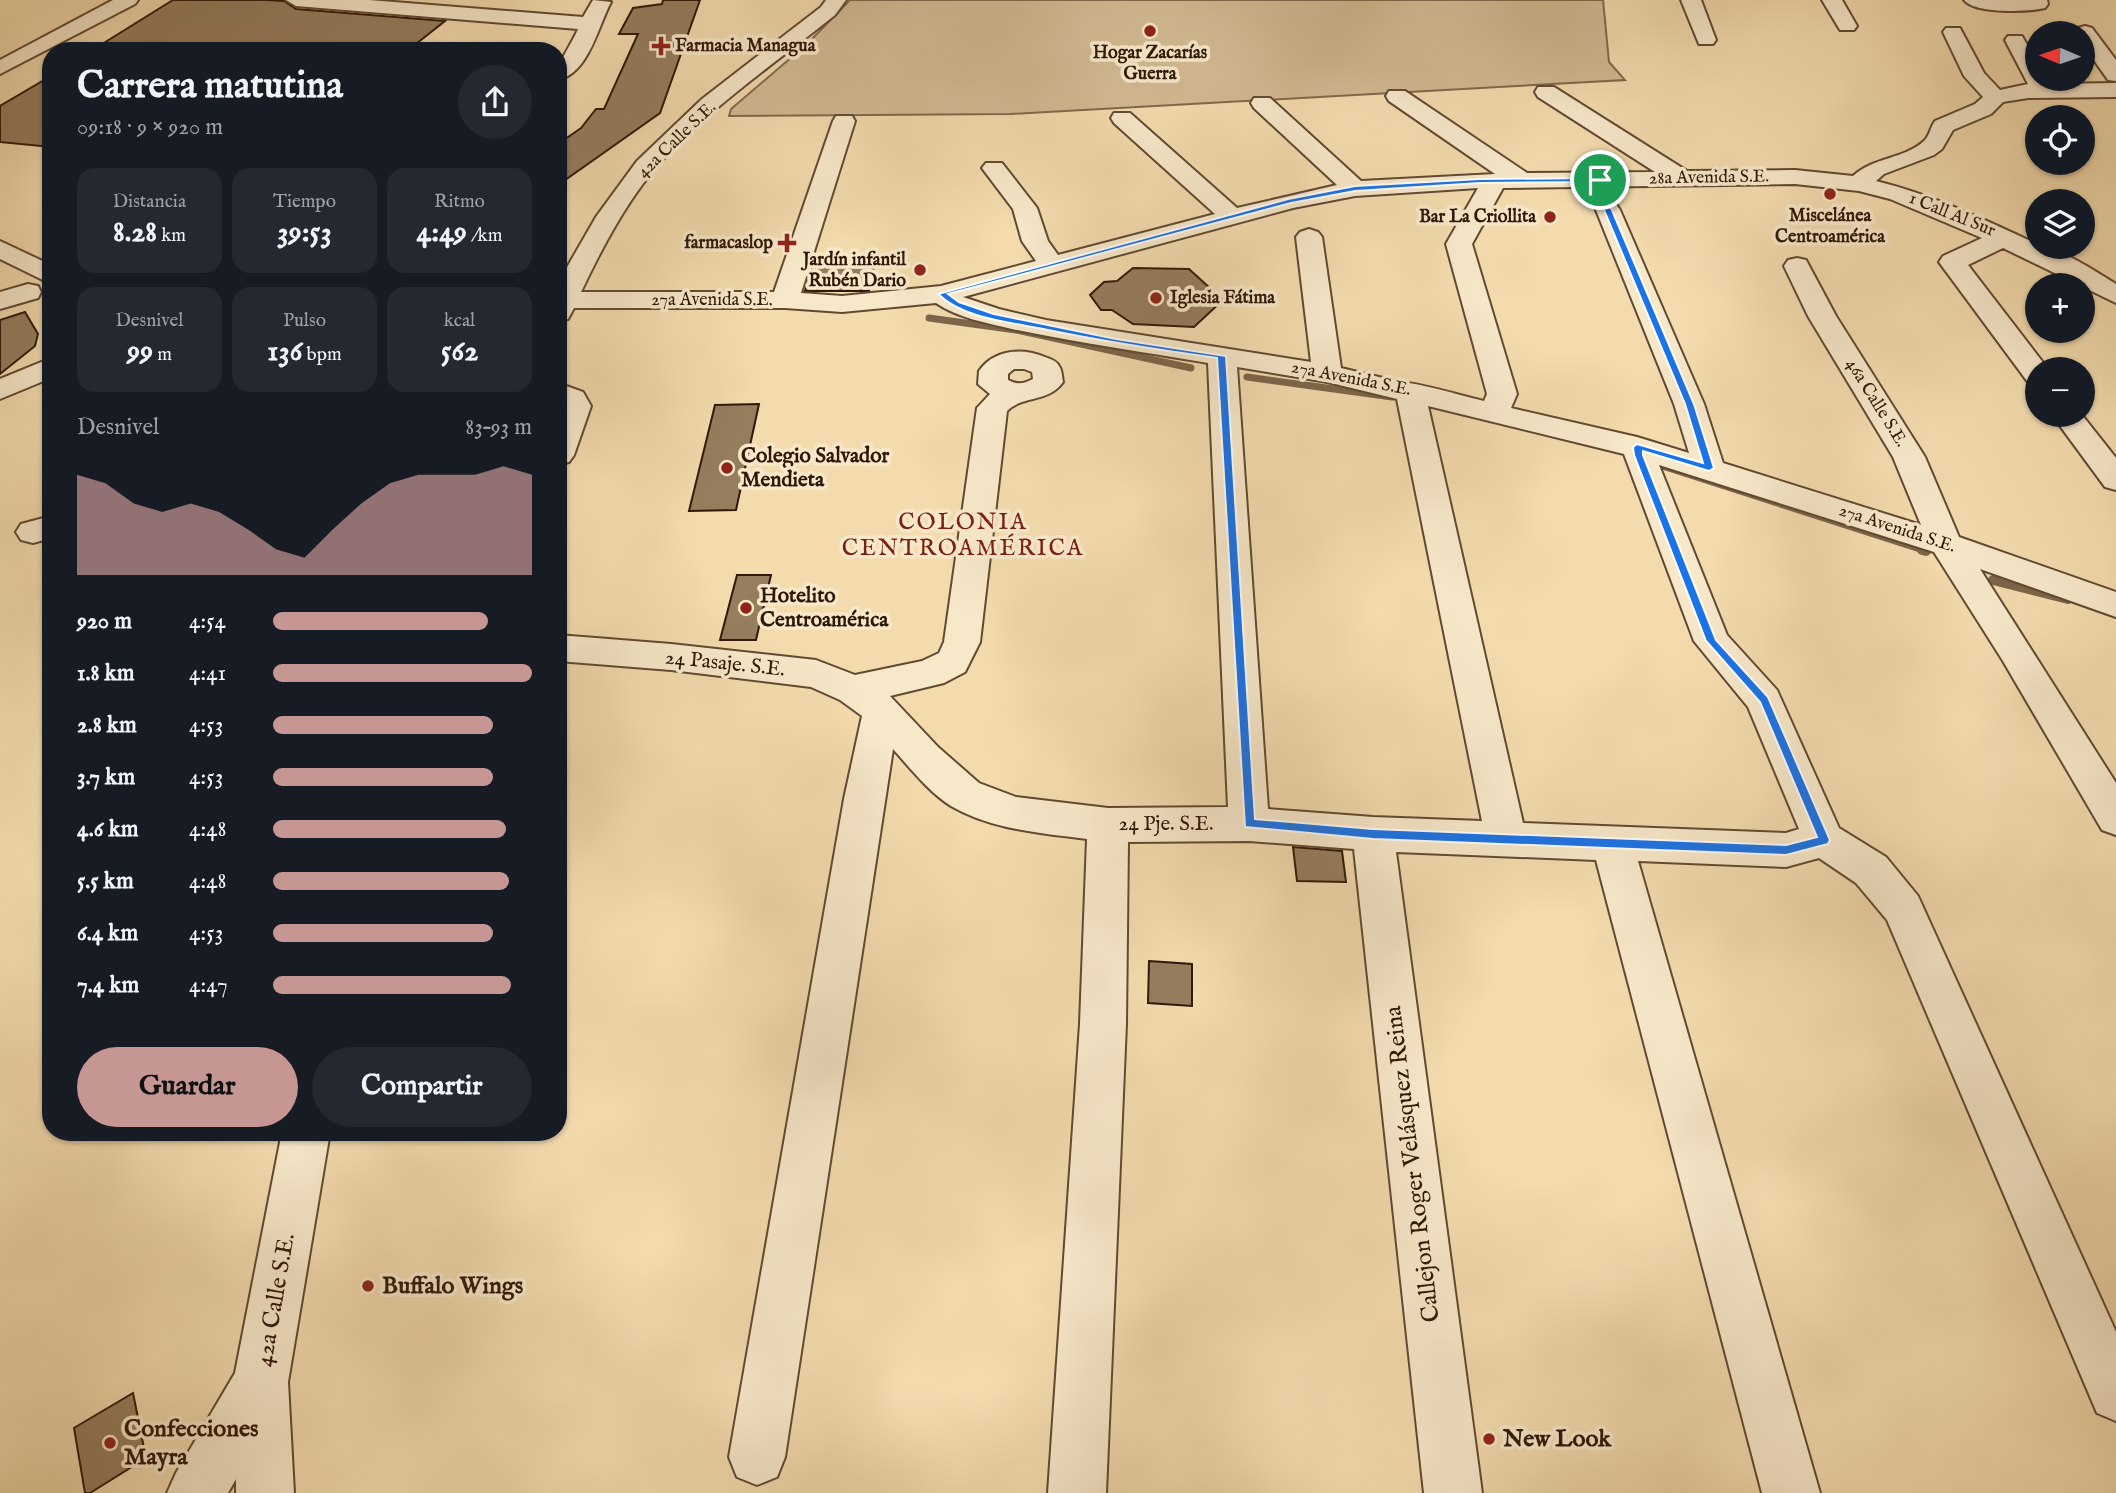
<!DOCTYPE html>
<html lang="es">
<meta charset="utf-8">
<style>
body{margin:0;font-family:"IM FELL English",serif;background:#242831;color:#f1f3f6;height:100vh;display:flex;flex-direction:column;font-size:26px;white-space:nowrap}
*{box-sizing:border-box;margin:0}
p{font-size:23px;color:#9ea1a6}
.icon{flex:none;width:38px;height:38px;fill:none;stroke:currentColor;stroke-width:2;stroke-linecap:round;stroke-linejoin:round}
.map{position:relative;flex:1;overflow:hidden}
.drawer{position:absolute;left:42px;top:42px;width:525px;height:1099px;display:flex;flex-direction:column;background:#171b24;border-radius:28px;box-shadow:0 2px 5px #0004}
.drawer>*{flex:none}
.needle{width:46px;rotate:272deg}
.buttons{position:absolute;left:2025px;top:21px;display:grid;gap:14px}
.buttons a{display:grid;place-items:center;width:70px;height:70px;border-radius:50%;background:#171b24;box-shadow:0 2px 5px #0004;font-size:35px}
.pin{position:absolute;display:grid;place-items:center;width:60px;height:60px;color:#fff;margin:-30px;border:4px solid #fff;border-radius:50%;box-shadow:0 2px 7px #0007}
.round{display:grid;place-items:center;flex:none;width:74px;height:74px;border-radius:37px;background:#242831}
.headline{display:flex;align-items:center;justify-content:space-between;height:119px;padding:0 35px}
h1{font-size:38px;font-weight:700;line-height:52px}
.metrics{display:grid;grid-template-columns:repeat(3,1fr);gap:10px;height:119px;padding:7px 35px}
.metrics div{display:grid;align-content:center;border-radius:18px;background:#242831;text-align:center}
.metrics b{font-size:30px;font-weight:700}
.metrics small{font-size:19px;font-weight:400}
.metrics p{font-size:19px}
.chart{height:196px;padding:14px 35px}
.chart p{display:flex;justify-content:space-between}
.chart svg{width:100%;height:126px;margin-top:7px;fill:#c59692;opacity:.7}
.button{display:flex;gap:14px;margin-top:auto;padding:14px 35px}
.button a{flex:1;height:80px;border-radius:42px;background:#c59692;color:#111;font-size:28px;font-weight:700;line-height:80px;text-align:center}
.button a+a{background:#242831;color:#f1f3f6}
ul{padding:0 35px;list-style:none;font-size:23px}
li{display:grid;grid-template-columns:112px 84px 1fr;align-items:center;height:52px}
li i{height:18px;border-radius:9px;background:#c59692}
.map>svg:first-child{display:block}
.green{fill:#d2ba92;stroke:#81694d;stroke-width:2}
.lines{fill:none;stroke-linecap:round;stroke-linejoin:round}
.stream-far1{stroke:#7d654a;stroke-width:7}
.stream{stroke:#7d654a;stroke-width:10}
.building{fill:#957d5e;stroke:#301808;stroke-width:2}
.minor-casing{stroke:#614932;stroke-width:4}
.minor{fill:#f7e8ca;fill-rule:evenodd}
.route{fill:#1a73e8;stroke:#fff;stroke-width:2;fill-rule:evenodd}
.poi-dot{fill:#8f2418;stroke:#f7e8ca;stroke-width:2.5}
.labels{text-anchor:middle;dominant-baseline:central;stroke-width:7;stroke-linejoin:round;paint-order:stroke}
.far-poi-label{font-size:18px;font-weight:bold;fill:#301808;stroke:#f7e8ca;text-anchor:end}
.far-street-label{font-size:18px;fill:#301808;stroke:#f7e8ca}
.poi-label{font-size:21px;font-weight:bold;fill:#301808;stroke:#f7e8ca;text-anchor:start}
.street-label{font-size:21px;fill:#301808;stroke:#f7e8ca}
.neighbourhood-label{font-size:23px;letter-spacing:2px;fill:#7a1f14;stroke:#f7e8ca}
.near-street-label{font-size:24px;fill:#301808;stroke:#f7e8ca}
.near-poi-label{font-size:24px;font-weight:bold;fill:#301808;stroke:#f7e8ca;text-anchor:start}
</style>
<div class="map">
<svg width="2116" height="1493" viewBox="0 0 2116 1493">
<rect width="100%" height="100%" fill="#f3dbae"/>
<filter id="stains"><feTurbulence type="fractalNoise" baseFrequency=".00286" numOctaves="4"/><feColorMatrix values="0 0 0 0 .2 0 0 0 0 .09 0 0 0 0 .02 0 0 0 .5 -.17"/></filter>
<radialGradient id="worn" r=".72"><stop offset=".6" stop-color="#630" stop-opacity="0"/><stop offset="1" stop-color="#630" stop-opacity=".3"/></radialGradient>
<polygon class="green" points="850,0 1603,0 1609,62 1625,80 1011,114 729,116 731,109 807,44"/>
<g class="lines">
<g class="stream-far1">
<polyline points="929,318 1016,330 1191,368"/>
<polyline points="1247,377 1392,397"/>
<polyline points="1650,462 1926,551"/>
</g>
<g class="stream">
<polyline points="1922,550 1926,551"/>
<polyline points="1993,580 2068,599"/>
</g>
</g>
<g class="building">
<polygon points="173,0 266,0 284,1 296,9 445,21 407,51 91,51"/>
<polygon points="663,0 700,0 660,113 558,185 558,144 581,128 596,109 604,109 638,34 619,34 633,8 662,4"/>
<polygon points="51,76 51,147 0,142 0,106"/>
<polygon points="813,265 874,266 869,291 805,291"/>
<polygon points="1133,268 1189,269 1223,300 1194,327 1133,324 1112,310 1101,310 1090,295 1104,282 1117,281"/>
<polygon points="25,312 38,334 35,346 0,374 0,320"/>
<polygon points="759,404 736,510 689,511 715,405"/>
<polygon points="737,575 771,575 756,640 720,640"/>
<polygon points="1293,847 1342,851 1346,882 1297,881"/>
<polygon points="1149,961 1192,964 1192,1006 1148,1003"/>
<polygon points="133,1393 146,1458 90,1493 85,1493 74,1428"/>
</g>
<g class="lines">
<defs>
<g id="minor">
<polygon points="113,0 138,0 135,4 0,74 0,60"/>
<path d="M286,0H369L583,17L593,0L611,2C598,26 589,73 558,80C558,59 570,48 578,29L296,6Z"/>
<path d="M826,0H846L835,15C773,65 704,111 652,172C623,208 601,250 581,292H774L833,121L836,116H852L855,121L801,293L842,296L941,286L1036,261L1022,241L1013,209L982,168L986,163H1002L1037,208L1048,241L1058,255L1215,214L1114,123L1111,118L1114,113H1130L1237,208L1337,185L1254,108L1251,103L1254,98H1270L1361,181L1495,174L1389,101L1386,96L1389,91H1405L1527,173L1655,172L1538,97L1535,92L1538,87H1554L1687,171L1795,170L1853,176C1874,157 1904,159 1924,141C1930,135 1930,128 1935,121L1975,104L1983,97L1964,76L1943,32L1946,28H1960L1984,73L2000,90L2028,84L2005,40L2008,36H2022L2037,62V79H2046L2049,84L2116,83V97L2028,98L2003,102L1991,114L1953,130L1942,149L1934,155L1884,174L1876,181C1933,195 1985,220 2037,244V247C2060,247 2096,272 2116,284V303L2003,248L1968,265L2048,369H2037V384L2027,381L1939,262L1943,256L1982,238L1890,199L1859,191L1795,184L1503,188L1472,244L1517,394L1511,408L1637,437L1689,453L1674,404L1596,210L1588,198L1591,193L1600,191L1609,193L1620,210L1704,404L1723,463L1921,525L1893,457L1808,316L1784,266L1788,260L1797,258L1806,260L1836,316L1925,457L1959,537L2116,592V617L1980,569L2116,783V835L2102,830L2003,661L1934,552L1659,465L1727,635L1777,690L1839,828L1886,857L1918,896L2116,1332V1421L2097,1413L1887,920L1856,883L1819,858L1786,867L1638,861L1820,1493H1762L1596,860L1396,852L1482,1493H1424L1354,849L1249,841L1128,842L1126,1024L1106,1493H1048L1080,1024L1087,839C1042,833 992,830 951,806C930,793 910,768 893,749L785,1457L777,1477L757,1485L737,1477L729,1457L844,799L862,716L840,700L811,687L671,670L558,661V635L671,644L816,660L855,675L922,661L939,653L944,642L977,408L990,394L978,384L979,371C993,350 1022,347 1045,357C1050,359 1056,360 1059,366C1062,370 1062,377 1063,382C1048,403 1023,395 1007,411L980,642L965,672L944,683L890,696L938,747L979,783L1016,797L1108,808L1228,807L1208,363C1143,352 1077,343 1012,329C987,323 958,318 936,303L842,312L785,308H574L568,319L558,321V283L596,217L637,161L702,99L821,7ZM1478,188L1446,244L1487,394L1484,401C1470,398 1412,381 1404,383L1341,368L1322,237L1318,232L1309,229L1300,232L1296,237L1311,362L1046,320L999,309L963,297L1293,208L1355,196ZM1237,367L1327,382L1397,399L1482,821L1373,817L1268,809ZM1014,369H1024L1032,372L1033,379C1023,384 1018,385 1008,380V374ZM1428,406L1624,454L1694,641L1748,707L1799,829L1786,833L1523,823Z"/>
<polygon points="1681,0 1701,0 1716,40 1713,44 1699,44"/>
<polygon points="1822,0 1842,0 1857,26 1854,30 1840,30"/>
<path d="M1964,0H2047L2048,4L2045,8C2028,12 1975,14 1964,0Z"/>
<polygon points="2085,26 2092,28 2116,60 2116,81 2108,80 2082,43 2082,33 2075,32 2078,28"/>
<polygon points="0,241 51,265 51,284 0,259"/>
<polygon points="28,284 38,286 41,292 38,298 0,309 0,292"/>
<polygon points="51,358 51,378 0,399 0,379"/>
<polygon points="558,383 583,392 591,406 574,455 569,462 558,465 558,413 561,406 558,403"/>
<polygon points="2052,415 2082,415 2116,458 2116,490 2105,487"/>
<polygon points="51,516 51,538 33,543 21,540 16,532 21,524"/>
<polygon points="282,1132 330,1132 288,1382 294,1493 236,1493 236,1479 228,1493 167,1493 176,1473 235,1373"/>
</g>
</defs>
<use href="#minor" class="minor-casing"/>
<use href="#minor" class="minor"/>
</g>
<path class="route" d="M1602,178L1607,191L1603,198L1612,210L1694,404L1714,468L1709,471L1643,451V455L1716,640L1768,697L1830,840L1828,844L1786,855L1373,839L1245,827L1217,358C1159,350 1101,341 1043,329C1009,322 964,319 938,294L1288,199L1355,186L1480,179ZM1597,182L1600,191L1596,198L1604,210L1685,404L1703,463L1637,444L1633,447L1634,455L1706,641L1760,702L1817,837L1786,845L1373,829L1255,819L1226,356L1116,339L994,314L959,302L948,294L1291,203L1355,191L1480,183Z"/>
<g class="poi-dot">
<circle cx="1150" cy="31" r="7"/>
<path d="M657.5 35.5h7v7h7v7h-7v7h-7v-7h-7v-7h7z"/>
<circle cx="1830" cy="194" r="7"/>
<circle cx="1550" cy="217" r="7"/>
<path d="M783.5 232.5h7v7h7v7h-7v7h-7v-7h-7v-7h7z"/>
<circle cx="920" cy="270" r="7"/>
<circle cx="1156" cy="298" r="7"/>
<circle cx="727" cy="468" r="7"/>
<circle cx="746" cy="608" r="7"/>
<circle cx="368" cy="1286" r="7"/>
<circle cx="1489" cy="1439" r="7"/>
<circle cx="110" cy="1443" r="7"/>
</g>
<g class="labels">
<g class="far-poi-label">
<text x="675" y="46" text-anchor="start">Farmacia Managua</text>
<text x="1150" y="53" text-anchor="middle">Hogar Zacarías<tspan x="1150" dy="21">Guerra</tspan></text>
<text x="1830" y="216" text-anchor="middle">Miscelánea<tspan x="1830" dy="21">Centroamérica</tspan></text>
<text x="1536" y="217">Bar La Criollita</text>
<text x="773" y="243">farmacaslop</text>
<text x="906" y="260">Jardín infantil<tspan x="906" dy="21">Rubén Dario</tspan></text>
<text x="1170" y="298" text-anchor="start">Iglesia Fátima</text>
</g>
<g class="far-street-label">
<text transform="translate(677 140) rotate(-44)">42a Calle S.E.</text>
<text transform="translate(1709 178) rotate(-1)">28a Avenida S.E.</text>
<text transform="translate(1952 215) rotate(22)">1 Call Al Sur</text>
<text x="712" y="300">27a Avenida S.E.</text>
<text transform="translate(1351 379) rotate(11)">27a Avenida S.E.</text>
<text transform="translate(1876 403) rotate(58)">46a Calle S.E.</text>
<text transform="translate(1897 529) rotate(18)">27a Avenida S.E.</text>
</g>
<g class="poi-label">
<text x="741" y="456">Colegio Salvador<tspan x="741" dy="24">Mendieta</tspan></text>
<text x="760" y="596">Hotelito<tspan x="760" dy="24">Centroamérica</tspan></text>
</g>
<g class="street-label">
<text transform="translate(725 664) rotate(6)">24 Pasaje. S.E.</text>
<text x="1166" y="824">24 Pje. S.E.</text>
</g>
<g class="neighbourhood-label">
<text x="963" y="522">COLONIA<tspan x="963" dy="26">CENTROAMÉRICA</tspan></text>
</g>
<g class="near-street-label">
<text transform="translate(1413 1164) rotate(-97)">Callejon Roger Velásquez Reina</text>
<text transform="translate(276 1300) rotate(-80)">42a Calle S.E.</text>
</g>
<g class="near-poi-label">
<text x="382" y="1286">Buffalo Wings</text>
<text x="124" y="1429">Confecciones<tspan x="124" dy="28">Mayra</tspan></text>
<text x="1503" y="1439">New Look</text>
</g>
</g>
<rect width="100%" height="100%" filter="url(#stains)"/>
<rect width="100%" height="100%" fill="url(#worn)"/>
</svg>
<div class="buttons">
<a><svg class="needle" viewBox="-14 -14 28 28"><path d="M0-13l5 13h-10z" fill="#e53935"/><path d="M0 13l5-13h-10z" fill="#9ea1a6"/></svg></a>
<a><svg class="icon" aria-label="locate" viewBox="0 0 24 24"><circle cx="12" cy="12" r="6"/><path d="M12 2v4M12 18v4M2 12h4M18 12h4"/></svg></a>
<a><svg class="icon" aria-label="layers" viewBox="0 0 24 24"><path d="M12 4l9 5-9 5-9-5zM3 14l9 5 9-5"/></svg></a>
<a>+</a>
<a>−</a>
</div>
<div class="pin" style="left:1600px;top:180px;background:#1e9e55"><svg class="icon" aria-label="arrive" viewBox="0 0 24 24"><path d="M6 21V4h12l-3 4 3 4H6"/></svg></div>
<section class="drawer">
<div class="headline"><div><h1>Carrera matutina</h1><p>09:18 · 9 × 920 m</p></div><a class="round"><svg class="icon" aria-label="share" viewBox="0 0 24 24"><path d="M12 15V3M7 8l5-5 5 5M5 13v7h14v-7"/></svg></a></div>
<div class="metrics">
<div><p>Distancia</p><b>8.28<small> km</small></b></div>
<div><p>Tiempo</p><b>39:53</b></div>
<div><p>Ritmo</p><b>4:49<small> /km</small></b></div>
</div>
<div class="metrics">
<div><p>Desnivel</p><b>99<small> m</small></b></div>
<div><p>Pulso</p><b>136<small> bpm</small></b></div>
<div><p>kcal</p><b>562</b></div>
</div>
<div class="chart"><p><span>Desnivel</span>83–93 m</p>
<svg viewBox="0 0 160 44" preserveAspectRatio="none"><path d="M0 44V9L10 12L20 19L30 22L40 19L50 22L60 28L70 35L80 38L90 28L100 19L110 12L120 9L130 9L140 9L150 6L160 9V44z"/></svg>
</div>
<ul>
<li><b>920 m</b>4:54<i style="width:83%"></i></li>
<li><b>1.8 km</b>4:41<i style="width:100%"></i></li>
<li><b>2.8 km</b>4:53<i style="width:85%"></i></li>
<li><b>3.7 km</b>4:53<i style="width:85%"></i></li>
<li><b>4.6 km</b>4:48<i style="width:90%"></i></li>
<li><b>5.5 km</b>4:48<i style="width:91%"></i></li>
<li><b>6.4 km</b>4:53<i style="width:85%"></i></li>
<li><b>7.4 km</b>4:47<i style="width:92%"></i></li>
</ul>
<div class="button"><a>Guardar</a><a>Compartir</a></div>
</section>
</div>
